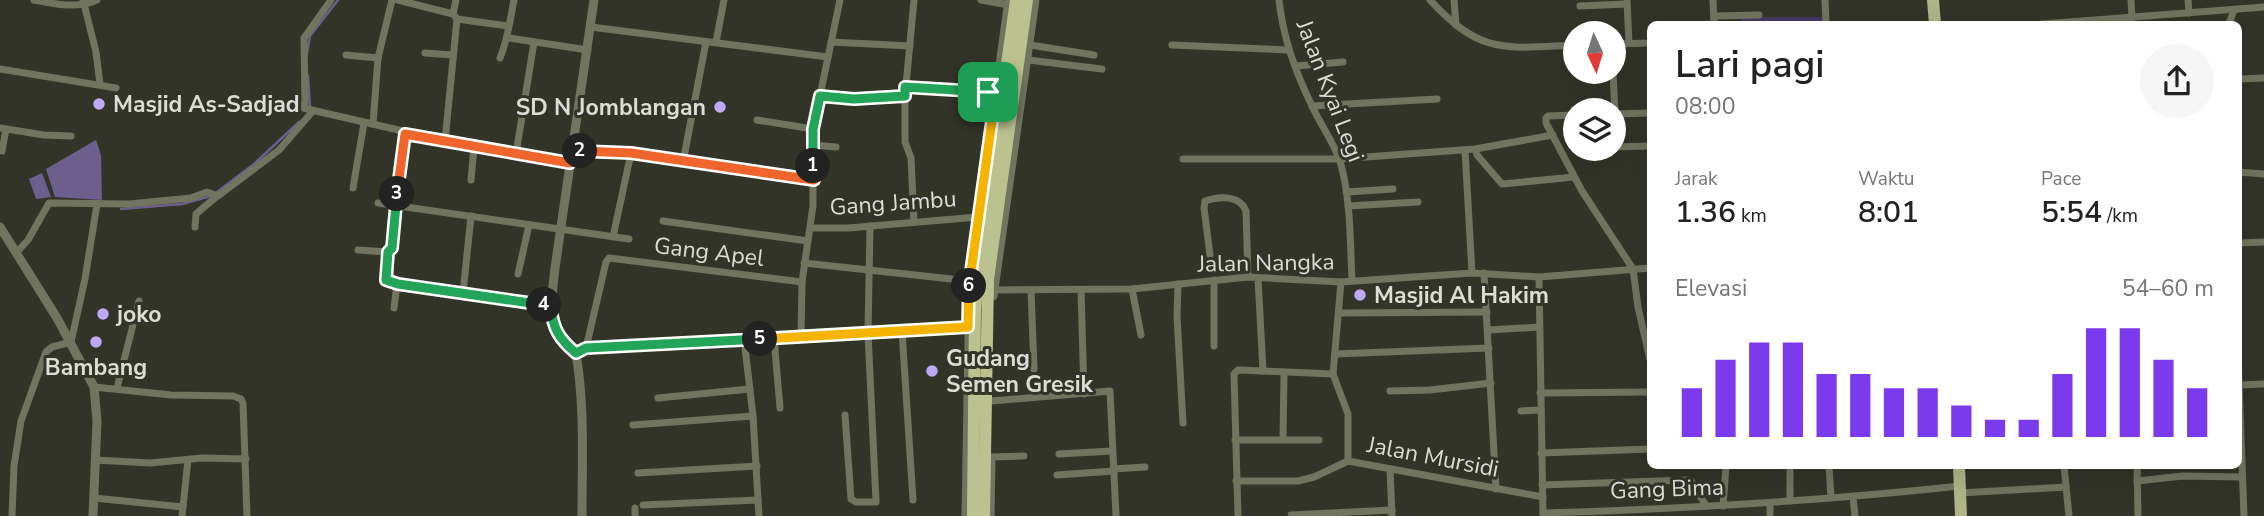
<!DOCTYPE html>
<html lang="id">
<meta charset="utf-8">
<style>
body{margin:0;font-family:"Nunito Sans",sans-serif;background:#f6f6f6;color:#222;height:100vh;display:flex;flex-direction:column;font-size:26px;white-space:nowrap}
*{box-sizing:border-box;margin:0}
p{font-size:23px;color:#767676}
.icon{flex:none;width:38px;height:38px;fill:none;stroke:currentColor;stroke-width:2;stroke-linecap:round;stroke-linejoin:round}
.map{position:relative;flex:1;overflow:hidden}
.sheet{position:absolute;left:1647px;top:21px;width:595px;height:448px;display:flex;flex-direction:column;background:#fff;border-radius:10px;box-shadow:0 7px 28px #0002}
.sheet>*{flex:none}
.needle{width:46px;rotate:176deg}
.tools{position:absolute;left:1563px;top:21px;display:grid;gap:14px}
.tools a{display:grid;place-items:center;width:63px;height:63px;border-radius:50%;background:#fff;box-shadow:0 7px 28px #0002;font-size:35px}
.pin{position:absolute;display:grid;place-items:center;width:60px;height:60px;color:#fff;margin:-30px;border-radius:14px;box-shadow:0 4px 10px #0006}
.km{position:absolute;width:35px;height:35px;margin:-18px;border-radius:50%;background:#222;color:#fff;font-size:19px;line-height:35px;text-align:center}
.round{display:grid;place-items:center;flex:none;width:74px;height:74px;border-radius:37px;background:#f6f6f6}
.summary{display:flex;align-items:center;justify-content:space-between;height:119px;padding:0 28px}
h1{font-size:38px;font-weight:600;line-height:52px}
.metrics{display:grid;grid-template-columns:repeat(3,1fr);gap:10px;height:119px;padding:7px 28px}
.metrics div{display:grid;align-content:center}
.metrics b{font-size:30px;font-weight:600}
.metrics small{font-size:19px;font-weight:400}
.metrics p{font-size:19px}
.chart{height:196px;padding:14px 28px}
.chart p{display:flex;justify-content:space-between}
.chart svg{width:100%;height:126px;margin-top:7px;stroke:#7c3aed;stroke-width:6}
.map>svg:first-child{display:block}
.green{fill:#443762}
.water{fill:#6c5f8e}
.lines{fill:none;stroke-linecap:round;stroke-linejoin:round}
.stream{stroke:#6c5f8e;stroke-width:2.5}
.minor{stroke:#71745f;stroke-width:7}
.tertiary{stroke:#71745f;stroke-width:9}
.primary{stroke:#afb587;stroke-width:12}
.trunk{stroke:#bbc28f;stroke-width:12}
.split-1-casing{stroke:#fff;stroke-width:14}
.split-2-casing{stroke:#fff;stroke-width:14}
.split-3-casing{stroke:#fff;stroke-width:14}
.split-4-casing{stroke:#fff;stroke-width:14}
.split-5-casing{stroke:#fff;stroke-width:14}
.split-6-casing{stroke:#fff;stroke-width:14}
.split-7-casing{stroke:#fff;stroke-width:14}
.split-1{stroke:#22a559;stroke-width:9}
.split-2{stroke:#f0652b;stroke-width:9}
.split-3{stroke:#f0652b;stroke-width:9}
.split-4{stroke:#22a559;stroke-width:9}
.split-5{stroke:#22a559;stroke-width:9}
.split-6{stroke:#f5b400;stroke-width:9}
.split-7{stroke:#f5b400;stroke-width:9}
.poi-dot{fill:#bda9f5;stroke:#333428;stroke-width:2.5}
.labels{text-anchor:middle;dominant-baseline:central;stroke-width:6;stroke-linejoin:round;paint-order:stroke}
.street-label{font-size:23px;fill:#dcddd6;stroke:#333428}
.poi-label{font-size:23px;font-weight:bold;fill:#dcddd6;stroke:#333428;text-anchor:start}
</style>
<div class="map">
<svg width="2264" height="516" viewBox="0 0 2264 516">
<rect width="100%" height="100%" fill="#333428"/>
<polygon class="green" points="1741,17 1823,17 1823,24 1742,24"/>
<g class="water">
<polygon points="96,140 101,155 102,200 55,197 46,169"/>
<polygon points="42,173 51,197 36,199 29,179"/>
</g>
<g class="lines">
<g class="stream">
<polyline points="307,53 310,36 338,0"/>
<polyline points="308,76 310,108"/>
<polyline points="217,192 254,164 299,122"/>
<polyline points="121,209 182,204 211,196"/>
</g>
<g class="minor">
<path d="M34,0C54,4 77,9 97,0"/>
<polyline points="83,0 96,52 100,84"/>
<polyline points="331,0 304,38 305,102 303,108 468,146 570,163"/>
<polyline points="398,0 453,14 457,19 508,26"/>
<polyline points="981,0 1009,5"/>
<path d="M1279,0C1283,38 1296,74 1313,108C1321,125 1334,143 1340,161C1351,199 1350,241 1352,280"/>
<path d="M1430,0C1481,56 1506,48 1575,45"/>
<polyline points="1454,0 1456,25"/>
<polyline points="1713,0 1714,24"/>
<polyline points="1825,0 1826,24"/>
<polyline points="2131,0 2132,18"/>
<polyline points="2188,0 2189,13"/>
<polyline points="1627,1 1629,43"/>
<polyline points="1580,6 1627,4"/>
<polyline points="453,14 456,0"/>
<polyline points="1714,16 1759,15"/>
<polyline points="2042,24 2264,7"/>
<polyline points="2229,24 2234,10"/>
<polyline points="591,27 828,57"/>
<polyline points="509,38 588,50"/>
<polyline points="716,42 724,0"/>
<polyline points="831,42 910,46"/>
<polyline points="1614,44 1650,43"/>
<polyline points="1030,45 1094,55"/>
<polyline points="1172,45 1289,50"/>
<polyline points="425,53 453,55"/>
<polyline points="346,55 378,58"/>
<path d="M500,58C508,39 510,20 514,0"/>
<polyline points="1028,60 1102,69"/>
<polyline points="1296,66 1343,62"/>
<polyline points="0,69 116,88"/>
<polyline points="1613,72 1615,114"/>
<polyline points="2238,79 2264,78"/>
<polyline points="905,87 996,92"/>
<polyline points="820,96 854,99 905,96"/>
<polyline points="1312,106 1437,99"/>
<polyline points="1614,114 1650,113"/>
<polyline points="1575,115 1548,116 1546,118 1546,123 1582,191 1633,269 1638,307 1650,360"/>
<polyline points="757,120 813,129"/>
<polyline points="373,124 378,58 392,0"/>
<polyline points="0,128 44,135 71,136"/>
<polyline points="445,141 457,19"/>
<polyline points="812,145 836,147"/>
<polyline points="1614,147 1650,146"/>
<polyline points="1475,149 1477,155 1502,184 1574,177"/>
<polyline points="1465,150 1472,273"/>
<polyline points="2,151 6,129"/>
<polyline points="572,151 631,153 814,180"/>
<polyline points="516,154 534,42"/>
<polyline points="1183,159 1339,159 1475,149 1553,135"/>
<polyline points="683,162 706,42"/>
<polyline points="2238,172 2264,174"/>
<polyline points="471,180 474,147"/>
<polyline points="353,188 364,123"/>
<polyline points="1346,192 1393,189"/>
<polyline points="378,203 629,239"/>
<polyline points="1348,206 1418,202"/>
<polyline points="663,221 808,241"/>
<polyline points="914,222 911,158 905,142 905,96 914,0"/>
<polyline points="195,227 196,214 216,197"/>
<polyline points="811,228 848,228 978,217"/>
<polyline points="613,237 631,153"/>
<polyline points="2238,243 2264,242"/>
<polyline points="358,250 388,252 392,250 405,134"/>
<polyline points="388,252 385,278 389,281 551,306"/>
<polyline points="16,253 28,240 49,203 129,204 191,198 207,192 218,196 279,150 313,111"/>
<path d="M1210,255L1204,208L1205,201C1219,196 1240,195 1246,211L1248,277"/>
<polyline points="804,263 970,281"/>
<polyline points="1484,273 1496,489"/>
<polyline points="518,274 529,225"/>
<polyline points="1539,277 1543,514"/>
<polyline points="1341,282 1333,374 1348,414 1348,461"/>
<polyline points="1178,284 1177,316 1183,423"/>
<polyline points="1132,289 1141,335"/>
<polyline points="994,290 1132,289 1248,277 1341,282 1472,273 1539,277 1650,268"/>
<polyline points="1031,290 1034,369"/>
<polyline points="1081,290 1084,394"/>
<polyline points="463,293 471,216"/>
<polyline points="394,308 397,284"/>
<polyline points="1340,313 1487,312"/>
<polyline points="1488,330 1539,327"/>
<polyline points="902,331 913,500"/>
<polyline points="801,337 802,282 813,206 813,129 840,0"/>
<polyline points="774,338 780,408"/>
<polyline points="744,339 753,416 759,516"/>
<polyline points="1214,346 1214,280"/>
<polyline points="586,348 606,262 609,258 802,282"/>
<polyline points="576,353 586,348 968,327"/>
<polyline points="1335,354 1489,348"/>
<polyline points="2238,356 2244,516"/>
<polyline points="1263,371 1333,374"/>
<polyline points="2239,385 2264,384"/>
<polyline points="94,387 171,395 233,396 241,399 243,403 247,516"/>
<polyline points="117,388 139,301"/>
<polyline points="1390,391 1430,390 1491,383"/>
<polyline points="1540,393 1650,392"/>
<polyline points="658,398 750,389"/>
<polyline points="991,401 1110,391 1116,516"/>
<polyline points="1521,411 1541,410"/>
<polyline points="845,415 851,499 856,502 876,502 868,333 870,226"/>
<polyline points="633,425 753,416"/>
<polyline points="1283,439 1284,373"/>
<polyline points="1235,440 1319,440"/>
<polyline points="1541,453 1650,449"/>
<polyline points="1059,454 1112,451"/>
<polyline points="991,457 1024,456"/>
<polyline points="95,460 150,463 202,458 246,459"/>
<polyline points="1829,466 1831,498"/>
<polyline points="2064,466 2069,516"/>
<polyline points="2137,466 2138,516"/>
<polyline points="1113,469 1145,467"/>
<polyline points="1390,469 1392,516"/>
<polyline points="638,473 757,466"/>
<polyline points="1057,475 1114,471"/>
<polyline points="1236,481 1298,481 1314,477 1348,461 1543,497"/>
<polyline points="2137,481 2183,476 2242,477"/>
<polyline points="1542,485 1688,480 1692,482 1706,506"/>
<polyline points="1960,493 2066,487"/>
<polyline points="1853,497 1855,516"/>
<polyline points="94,498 183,507"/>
<polyline points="1790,501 1790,466"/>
<polyline points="1770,503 1770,516"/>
<polyline points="643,505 758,500"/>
<polyline points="1723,506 1726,466"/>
<polyline points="635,508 635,516"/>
<path d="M1543,513C1682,509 1821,501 1960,486"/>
<polyline points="1291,515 1392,510"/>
<polyline points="12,516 14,466 21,421 46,352 52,347 71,342 85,279 97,204"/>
<polyline points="182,516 188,460"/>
<polyline points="1238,516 1234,374 1238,370 1263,371 1258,278"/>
</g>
<g class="tertiary">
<polyline points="0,227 57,318 94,387 97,421 93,516"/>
<polyline points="993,296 1035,0"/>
<path d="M582,516C582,462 585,407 576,353C545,326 551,306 555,268L594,0"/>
<polyline points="966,516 970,281 1009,0"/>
<polyline points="990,516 991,461"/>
</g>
<g class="primary">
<polyline points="1933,0 1935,24"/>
<polyline points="1959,466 1961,516"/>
</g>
<g class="trunk">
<polyline points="973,516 975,312 978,270 1016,0"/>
<polyline points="984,516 988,279 1027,0"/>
</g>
</g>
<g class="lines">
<defs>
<polyline id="split-1" points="813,166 813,129 820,96 854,99 905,96 905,87 988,92"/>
<polyline id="split-2" points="580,151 631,153 814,180 813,166"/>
<polyline id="split-3" points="397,194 405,134 570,163 572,151 580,151"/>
<polyline id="split-4" points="397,194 392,248 388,252 386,280 398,284 544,305"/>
<path id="split-5" d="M544,305L551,306C552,328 560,340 576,353L586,348L760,339"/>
<polyline id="split-6" points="760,339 968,327 969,286"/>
<polyline id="split-7" points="969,286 996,92 988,92"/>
</defs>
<use href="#split-1" class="split-1-casing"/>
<use href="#split-2" class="split-2-casing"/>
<use href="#split-3" class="split-3-casing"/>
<use href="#split-4" class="split-4-casing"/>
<use href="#split-5" class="split-5-casing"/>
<use href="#split-6" class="split-6-casing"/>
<use href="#split-7" class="split-7-casing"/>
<use href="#split-1" class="split-1"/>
<use href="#split-2" class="split-2"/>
<use href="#split-3" class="split-3"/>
<use href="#split-4" class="split-4"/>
<use href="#split-5" class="split-5"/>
<use href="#split-6" class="split-6"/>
<use href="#split-7" class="split-7"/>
</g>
<g class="poi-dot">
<circle cx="99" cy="104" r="7"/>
<circle cx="720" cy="107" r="7"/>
<circle cx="1360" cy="295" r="7"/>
<circle cx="103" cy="314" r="7"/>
<circle cx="96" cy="342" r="7"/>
<circle cx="932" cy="371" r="7"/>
</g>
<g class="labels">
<g class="street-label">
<text transform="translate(1330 91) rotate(69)">Jalan Kyai Legi</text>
<text transform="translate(893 203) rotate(-4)">Gang Jambu</text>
<text transform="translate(709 252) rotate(7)">Gang Apel</text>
<text transform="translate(1266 263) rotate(-1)">Jalan Nangka</text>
<text transform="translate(1433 457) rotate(11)">Jalan Mursidi</text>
<text transform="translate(1667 489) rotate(-2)">Gang Bima</text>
</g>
<g class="poi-label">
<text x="113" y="104">Masjid As-Sadjad</text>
<text x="706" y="107" text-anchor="end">SD N Jomblangan</text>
<text x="1374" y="295">Masjid Al Hakim</text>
<text x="117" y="314">joko</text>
<text x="946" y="358">Gudang<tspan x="946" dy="26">Semen Gresik</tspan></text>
<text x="96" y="367" text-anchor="middle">Bambang</text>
</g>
</g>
</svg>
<div class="tools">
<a><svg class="needle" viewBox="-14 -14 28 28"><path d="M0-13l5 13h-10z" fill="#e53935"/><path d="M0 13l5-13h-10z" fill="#767676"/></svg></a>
<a><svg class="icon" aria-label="layers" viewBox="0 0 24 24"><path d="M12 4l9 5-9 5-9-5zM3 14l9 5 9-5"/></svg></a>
</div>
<div class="pin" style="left:988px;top:92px;background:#1e9e55"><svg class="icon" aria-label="arrive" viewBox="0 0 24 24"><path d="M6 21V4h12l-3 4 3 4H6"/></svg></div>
<b class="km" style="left:813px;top:166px">1</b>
<b class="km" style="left:580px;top:151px">2</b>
<b class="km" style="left:397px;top:194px">3</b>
<b class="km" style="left:544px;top:305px">4</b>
<b class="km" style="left:760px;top:339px">5</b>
<b class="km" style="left:969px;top:286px">6</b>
<section class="sheet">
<div class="summary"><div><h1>Lari pagi</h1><p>08:00</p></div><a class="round"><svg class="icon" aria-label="share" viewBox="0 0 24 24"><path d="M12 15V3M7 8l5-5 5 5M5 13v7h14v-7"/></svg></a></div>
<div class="metrics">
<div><p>Jarak</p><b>1.36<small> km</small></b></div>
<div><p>Waktu</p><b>8:01</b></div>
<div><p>Pace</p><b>5:54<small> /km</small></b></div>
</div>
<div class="chart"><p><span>Elevasi</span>54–60 m</p>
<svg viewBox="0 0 160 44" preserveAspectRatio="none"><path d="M5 44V27M15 44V17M25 44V11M35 44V11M45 44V22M55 44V22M65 44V27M75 44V27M85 44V33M95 44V38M105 44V38M115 44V22M125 44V6M135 44V6M145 44V17M155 44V27"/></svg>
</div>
</section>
</div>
